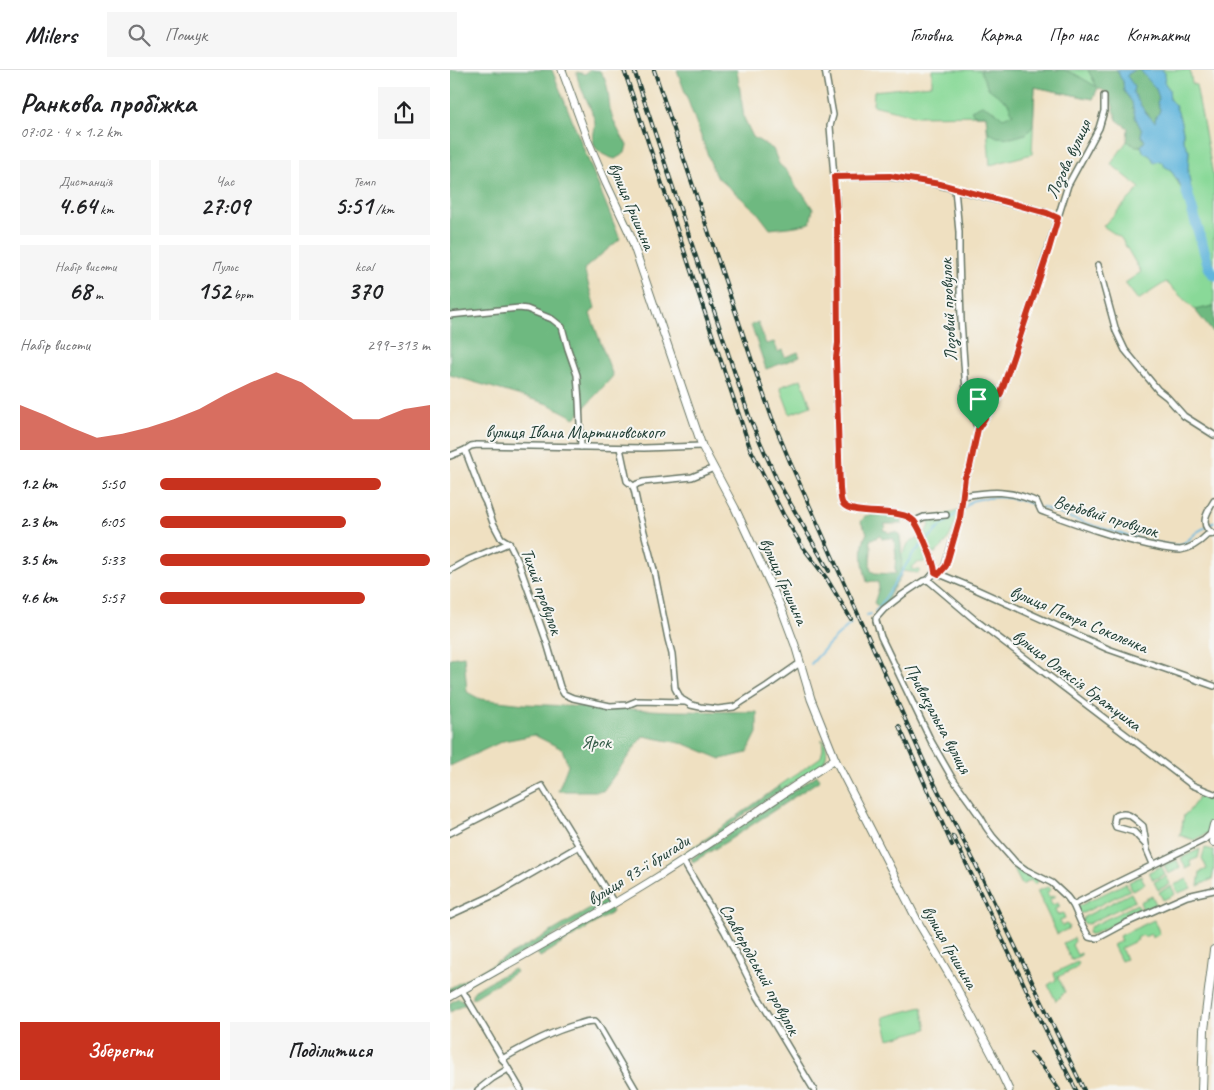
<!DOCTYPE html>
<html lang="uk">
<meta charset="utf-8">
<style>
body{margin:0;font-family:Caveat,sans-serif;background:#f6f6f6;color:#202124;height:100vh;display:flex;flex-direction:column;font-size:19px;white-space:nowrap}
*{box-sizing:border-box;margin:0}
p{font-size:16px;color:#757577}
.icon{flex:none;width:28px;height:28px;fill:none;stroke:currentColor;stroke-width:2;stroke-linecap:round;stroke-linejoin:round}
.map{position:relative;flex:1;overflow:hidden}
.panel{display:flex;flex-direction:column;background:#fff;width:450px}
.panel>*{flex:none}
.pin{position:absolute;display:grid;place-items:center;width:42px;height:42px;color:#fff;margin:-51px -21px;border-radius:50% 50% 50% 0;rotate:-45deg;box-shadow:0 0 5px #0007}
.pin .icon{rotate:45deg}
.round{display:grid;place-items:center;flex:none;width:52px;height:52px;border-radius:0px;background:#f6f6f6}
.headline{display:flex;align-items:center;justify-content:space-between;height:85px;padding:0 20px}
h1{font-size:28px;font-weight:700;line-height:38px}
.figures{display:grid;grid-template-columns:repeat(3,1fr);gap:8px;height:85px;padding:5px 20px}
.figures div{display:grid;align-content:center;border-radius:0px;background:#f6f6f6;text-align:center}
.figures b{font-size:25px;font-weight:700}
.figures small{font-size:14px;font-weight:400}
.figures p{font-size:14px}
.chart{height:140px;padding:10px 20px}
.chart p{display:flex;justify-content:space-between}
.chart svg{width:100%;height:90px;margin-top:5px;fill:#c8321e;opacity:.7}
.button{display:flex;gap:10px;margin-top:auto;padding:10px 20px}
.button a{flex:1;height:58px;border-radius:0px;background:#c8321e;color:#fff;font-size:20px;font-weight:700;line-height:58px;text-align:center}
.button a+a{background:#f6f6f6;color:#202124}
ul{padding:0 20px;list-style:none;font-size:16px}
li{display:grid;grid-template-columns:80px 60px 1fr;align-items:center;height:38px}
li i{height:12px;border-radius:6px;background:#c8321e}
header{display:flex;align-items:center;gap:30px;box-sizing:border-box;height:70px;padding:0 25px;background:#fff;border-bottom:1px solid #e0e0e0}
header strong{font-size:24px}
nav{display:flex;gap:28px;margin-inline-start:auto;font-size:18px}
.search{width:350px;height:45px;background:#f6f6f6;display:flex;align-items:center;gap:12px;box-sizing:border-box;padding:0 18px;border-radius:0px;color:#757577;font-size:19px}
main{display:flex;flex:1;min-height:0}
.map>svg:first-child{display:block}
.green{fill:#89d998;stroke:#548b66}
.forest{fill:#6eb980;stroke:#467b5a;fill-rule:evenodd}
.water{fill:#60b5dc;stroke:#407988}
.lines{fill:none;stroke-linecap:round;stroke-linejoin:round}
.stream{stroke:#60b5dc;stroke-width:2}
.river{stroke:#60b5dc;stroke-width:11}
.street-casing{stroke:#687665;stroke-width:8}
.secondary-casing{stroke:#687665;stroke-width:9}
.primary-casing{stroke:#687665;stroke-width:10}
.street{stroke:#fff;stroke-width:5}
.secondary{stroke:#fff;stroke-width:7}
.primary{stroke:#fff;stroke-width:8}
.rail-casing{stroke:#1f3d34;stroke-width:4}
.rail{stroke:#f6f6f2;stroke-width:2;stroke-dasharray:5.5;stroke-linecap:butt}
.route-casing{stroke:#fff;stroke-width:10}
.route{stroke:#c8321e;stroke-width:6}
.labels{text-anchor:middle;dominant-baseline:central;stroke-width:4;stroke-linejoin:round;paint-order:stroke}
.street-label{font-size:18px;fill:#1f3d34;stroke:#f6f6f2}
.park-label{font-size:18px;fill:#345c48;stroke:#f6f6f2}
</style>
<header>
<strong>Milers</strong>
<div class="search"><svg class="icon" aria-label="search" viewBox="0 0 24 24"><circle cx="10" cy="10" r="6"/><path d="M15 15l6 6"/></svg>Пошук</div>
<nav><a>Головна</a><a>Карта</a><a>Про нас</a><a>Контакти</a></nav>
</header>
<main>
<section class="panel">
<div class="headline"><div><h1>Ранкова пробіжка</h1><p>07:02 · 4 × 1.2 km</p></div><a class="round"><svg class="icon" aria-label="share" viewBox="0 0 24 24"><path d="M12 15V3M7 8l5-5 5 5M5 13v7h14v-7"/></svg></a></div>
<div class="figures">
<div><p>Дистанція</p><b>4.64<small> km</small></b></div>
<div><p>Час</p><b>27:09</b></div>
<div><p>Темп</p><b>5:51<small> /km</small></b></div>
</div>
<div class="figures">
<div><p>Набір висоти</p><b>68<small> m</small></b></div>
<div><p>Пульс</p><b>152<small> bpm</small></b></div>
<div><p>kcal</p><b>370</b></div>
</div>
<div class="chart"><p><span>Набір висоти</span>299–313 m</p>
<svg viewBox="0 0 160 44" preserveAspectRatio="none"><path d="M0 44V22L10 27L20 33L30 38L40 36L50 33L60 29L70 24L80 17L90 11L100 6L110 11L120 20L130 29L140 29L150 24L160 22V44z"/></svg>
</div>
<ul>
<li><b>1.2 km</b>5:50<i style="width:82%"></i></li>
<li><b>2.3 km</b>6:05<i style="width:69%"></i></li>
<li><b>3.5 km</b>5:33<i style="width:100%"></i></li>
<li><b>4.6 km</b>5:57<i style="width:76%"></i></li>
</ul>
<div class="button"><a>Зберегти</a><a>Поділитися</a></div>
</section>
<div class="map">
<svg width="764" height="1020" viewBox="0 0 764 1020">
<rect width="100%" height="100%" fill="#f6f6f2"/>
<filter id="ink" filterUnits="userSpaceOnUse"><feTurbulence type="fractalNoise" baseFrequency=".02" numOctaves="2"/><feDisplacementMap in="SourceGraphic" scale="10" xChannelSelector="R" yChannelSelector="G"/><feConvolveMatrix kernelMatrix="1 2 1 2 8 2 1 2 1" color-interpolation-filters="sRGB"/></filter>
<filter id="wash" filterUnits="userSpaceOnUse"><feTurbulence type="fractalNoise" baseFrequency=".0096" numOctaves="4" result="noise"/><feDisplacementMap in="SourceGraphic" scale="20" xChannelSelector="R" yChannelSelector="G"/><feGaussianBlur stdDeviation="1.12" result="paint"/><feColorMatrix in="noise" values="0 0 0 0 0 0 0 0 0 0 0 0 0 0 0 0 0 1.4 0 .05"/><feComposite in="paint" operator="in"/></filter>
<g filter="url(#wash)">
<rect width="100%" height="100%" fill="#efe0c1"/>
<g class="green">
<polygon points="482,0 638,0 648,17 643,29 585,17 582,84 540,95 536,45 467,46 423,35 424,21 482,15"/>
<path d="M712,0H740L742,14L746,15L764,110V236L745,240L716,212L688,230L675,213L691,202L671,168L653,156L690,118L661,94L677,71L685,76H691L694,83C700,85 702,87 704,93L708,91L714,93L717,98L721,100C725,109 732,116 733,126L742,124L738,102L739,81L733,70V61L729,45L725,35L720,30L719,19L714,12L715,3Z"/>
<polygon points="351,309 361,336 340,344 330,317"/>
<path d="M511,439C510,444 508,446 506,450C502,463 496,476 485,483H482C478,474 471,463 480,456L478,451C488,444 501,445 511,439Z"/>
<path d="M469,468L473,470L479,488L474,492L467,493L461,498V499L468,500L470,501L468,503L451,501V485C460,477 453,472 469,468Z"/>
<path d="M372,669C378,675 378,686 373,693L331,720L329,716L371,687L373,679Z"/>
<polygon points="749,727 764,730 764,755 762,761 744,770 729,765 731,762 734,745 739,741"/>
<path d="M251,772L252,773C246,780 238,782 231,787C226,791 223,793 217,796L215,795Z"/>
<polygon points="755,778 764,780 764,800 762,809 748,816 750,802 757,799 752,788"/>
<polygon points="750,779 748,788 740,791 742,796 736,799 731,788"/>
<polygon points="558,788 586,807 588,812 584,814 581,810 572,815"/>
<polygon points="727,790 730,798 718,804 714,795"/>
<polygon points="711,796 715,804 703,810 699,802"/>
<polygon points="691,806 695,814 682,820 679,812"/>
<polygon points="716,806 720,814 708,820 704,812"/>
<polygon points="737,809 741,818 728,823 724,815"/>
<polygon points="676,813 680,820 633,843 629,843 627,839 629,836"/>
<polygon points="721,816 725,824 713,830 709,822"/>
<polygon points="598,817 600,818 601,820 597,822 599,827 605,825 605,827 600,829 602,835 608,833 610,837 605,839 607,845 613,843 615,848 610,850 612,856 616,854 619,856 618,859 607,864 587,821"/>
<polygon points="681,823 685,831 638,854 634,853 632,851 634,847"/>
<polygon points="702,826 706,834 693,840 690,832"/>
<polygon points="687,834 691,841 643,864 639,864 638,862 640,857"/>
<polygon points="704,850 710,864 702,868 701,864 694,867 693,865 687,868 688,870 671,878 676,889 671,891 663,875 671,871 669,866"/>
<polygon points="624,868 625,871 622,875 627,885 631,883 631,885 621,890 613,873"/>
<polygon points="627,892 629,893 626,898 608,907 615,922 606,931 598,915 606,910 604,903"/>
<polygon points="472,937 477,959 439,969 433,947"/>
</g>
<g class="forest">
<polygon points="0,0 102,0 170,169 134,199 145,238 140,244 163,306 125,348 98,334 0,305"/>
<path d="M140,0L150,1C159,13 158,25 160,39C163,52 170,64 177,75L175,83L165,89C158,87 150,84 145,77C141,70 145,61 145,54C145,51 144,48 143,46C140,33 126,13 127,2L135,4Z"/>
<polygon points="227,0 287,0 294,48 303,67 323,79 329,94 339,103 347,119 354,125 363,139 360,153 346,156 320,159 307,142 265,105"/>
<polygon points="530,0 614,0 625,4 647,17 638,0 666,0 668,1 670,7 673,11 674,21 682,32 683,38 686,49 692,61 691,65 695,71 691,76 685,76 677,71 678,58 667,50 659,23 648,18 643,29 585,17 583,56 576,64 561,68 547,67 538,62 536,45 524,45 521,40 532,35 544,41 553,48 563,44 558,33 538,18"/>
<path d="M685,0H690L692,1L706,19L709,28L707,33L710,39L709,43L706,53C699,47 692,37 687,30C683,22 689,28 683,23L684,16L677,7L679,3Z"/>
<polygon points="764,236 764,264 745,240"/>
<polygon points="308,252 316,274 324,272 328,282 332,280 335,287 348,282 350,287 316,299 301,255"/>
<path d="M421,445L449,446L452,448V454H434L436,457L433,460L437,461L439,463L445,462L449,464C452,471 452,496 451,504C450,511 444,516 441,522C438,529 438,535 430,538L424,533L429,518L428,512L423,511L418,512H417C413,497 409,477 417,463C416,458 412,457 411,452L415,446ZM429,465H430L432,469L439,468L444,469L446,486L445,498L446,503L443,504L425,503L421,501C419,491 421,487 421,478C420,469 418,477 421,469L426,468Z"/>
<polygon points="14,586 17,622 30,629 75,634 221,641 307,642 307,663 297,683 271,689 235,674 193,666 153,721 108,721 118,695 112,679 84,665 53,671 0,696 0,588"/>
<polygon points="367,705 370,710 276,772 243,792 241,789"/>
<polygon points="329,716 331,720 286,750 275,760 252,773 251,772 260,766"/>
<polygon points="159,828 161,833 0,924 0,918 87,870"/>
<polygon points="161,838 163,842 90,887 87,883"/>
<polygon points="64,899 66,902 22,929 22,924 27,918"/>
<polygon points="8,928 14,931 16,934 0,942 0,933"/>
</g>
<path class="water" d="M666,0H685L679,3L677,6L684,16L683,23C685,25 686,27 687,29C691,37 699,47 705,52L706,46L709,43L710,39L707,33L709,28L706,19L690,0H712L715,3L714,12L719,19L720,30L725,35L729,45L733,61V70L739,81L738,102L742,124L741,132H736C733,127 733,124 732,119C730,112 724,107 721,100L714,96V93L709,91L704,93C702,87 700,85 694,83L691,76L695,71L691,65L692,61L686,49L683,38L682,32L674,21L673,11L670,7L668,1Z"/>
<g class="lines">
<g class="stream">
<path d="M592,437C625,451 660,461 694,470C703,472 720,477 729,475C737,473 741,467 747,462C753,458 759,456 764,452"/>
<path d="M513,440L521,431C545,425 564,426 587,436"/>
<polyline points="425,541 428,539 463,484 491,456 509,442"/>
<polyline points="417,545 421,544"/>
<polyline points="361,594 378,575 401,553"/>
</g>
<polyline class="river" points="736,119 759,197 764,205"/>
</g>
</g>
<g filter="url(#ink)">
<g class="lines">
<defs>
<g id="street">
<path d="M375,0L383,45L380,56L387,146L388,273L386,288L390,419C391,424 390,431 393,434C403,447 452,437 464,451C469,457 472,466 475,472C479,482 484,491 485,502L478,510L473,511L452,525L434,539L426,548V551L431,567L481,671L501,706L531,748L536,757L543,767L565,792L576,800L602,813L617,827L623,835L631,853L639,867L643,868H648L676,853L737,826L764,820"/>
<polyline points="384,107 440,107 477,112 597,143 607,148"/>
<polyline points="505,119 509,162 509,186 511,250 516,321 518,334 528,359"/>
<polyline points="648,195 666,261 675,280 708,320 717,327 734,346 764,365"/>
<polyline points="0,245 69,238 77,239 102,249 112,257 118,279 127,305 129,331 131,377"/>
<polyline points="170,378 177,411 182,415 184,419 190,447 204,500 218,569 222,584 225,618 231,629 241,635 250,637 268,639 284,637 317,616 350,593"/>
<polyline points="15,380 33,427 36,433 43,453 51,468 59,473 68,491 97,573 110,617 114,624 123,628 160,636 177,635 187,631 235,632"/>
<polyline points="0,386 15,380 21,376 27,375 194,378 252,376"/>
<polyline points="183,417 187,414 193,412 242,407 264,398"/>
<path d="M513,426C542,421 560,420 587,432L591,441C627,454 662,467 699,475C709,477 721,480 730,480C741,479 750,472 757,465L764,464"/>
<path d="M764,431C757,442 748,456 764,464"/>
<polyline points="465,451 474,447 496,445"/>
<polyline points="0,500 18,490 59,473"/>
<polyline points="487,503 523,518 658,579 764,616"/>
<polyline points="489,504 495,496 510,448 515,407 520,397 528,359 551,323 581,234 618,115 649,58 654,41 654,26"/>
<polyline points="478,510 524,549 742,715 762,723 764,724"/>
<polyline points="0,763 92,716 164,833"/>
<path d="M696,775L684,762L666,757L664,752L665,746C678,740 683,748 693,756L697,780L703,794"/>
<polyline points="233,791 275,862 307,925 364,1020"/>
<polyline points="623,835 664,814 754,770 762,763"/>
<polyline points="0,845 48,823 129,776"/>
<polyline points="12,920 71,1020"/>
<path d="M52,989C77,975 102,961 129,954C134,952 139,951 145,951L147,953L186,1020"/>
<polyline points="28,1020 43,1008 58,999"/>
</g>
<g id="secondary">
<polyline points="112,0 138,71 156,113 179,162 252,376 285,438 330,535 345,575 361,629 385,689 468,852 504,913 545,990 559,1020"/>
<path d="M0,927C66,889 133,853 198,813C262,774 323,730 385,689"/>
</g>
<g id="primary">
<polyline points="764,755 762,763 764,772"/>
<polyline points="752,1020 754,960 764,880"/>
</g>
</defs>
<use href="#street" class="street-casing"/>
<use href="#secondary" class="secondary-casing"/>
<use href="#primary" class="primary-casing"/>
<use href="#street" class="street"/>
<use href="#secondary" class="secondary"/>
<use href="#primary" class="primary"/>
<defs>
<g id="rail">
<polyline points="174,0 300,378 333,444 352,476 377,509 401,549"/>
<polyline points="184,0 300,349 327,410 379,501"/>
<polyline points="204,0 304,297 322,348 340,392 480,705 530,803 634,1020"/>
<polyline points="449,656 502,775"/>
<polyline points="503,766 602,973 626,1020"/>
<polyline points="581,983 594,998 609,1020"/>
</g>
</defs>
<use href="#rail" class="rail-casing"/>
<use href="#rail" class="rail"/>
</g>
</g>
<g class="lines" filter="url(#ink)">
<defs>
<path id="route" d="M440,106L490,114L597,143L608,148L599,179L581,234L551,323L528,359L520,397L515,407L510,448L496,496L489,504L485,502C484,491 479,482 475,472C472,466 469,457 464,451C452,437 403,447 393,434C390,430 391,424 390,419L386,288L388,273L387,146L384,107Z"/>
</defs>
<use href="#route" class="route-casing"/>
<use href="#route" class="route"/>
</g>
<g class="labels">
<g class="street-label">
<text transform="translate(618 89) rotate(-65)">Лозова вулиця</text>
<text transform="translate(182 136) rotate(67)">вулиця Гришина</text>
<text transform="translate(498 240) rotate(-93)">Лозовий провулок</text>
<text x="125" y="362">вулиця Івана Мартиновського</text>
<text transform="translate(656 446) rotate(17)">Вербовий провулок</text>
<text transform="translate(334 511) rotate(66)">вулиця Гришина</text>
<text transform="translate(92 521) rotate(70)">Тихий провулок</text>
<text transform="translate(629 549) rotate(23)">вулиця Петра Соколенка</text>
<text transform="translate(627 610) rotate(37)">вулиця Олексія Братушка</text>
<text transform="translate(488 648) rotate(62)">Привокзальна вулиця</text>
<text transform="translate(188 800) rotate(-32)">вулиця 93-ї бригади</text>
<text transform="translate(500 877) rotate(60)">вулиця Гришина</text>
<text transform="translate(310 899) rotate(61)">Славгородський провулок</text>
</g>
<g class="park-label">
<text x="146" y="672">Ярок</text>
</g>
</g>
</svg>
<div class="pin" style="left:528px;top:359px;background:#1e9e55"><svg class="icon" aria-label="arrive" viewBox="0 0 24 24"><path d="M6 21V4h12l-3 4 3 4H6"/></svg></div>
</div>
</main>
